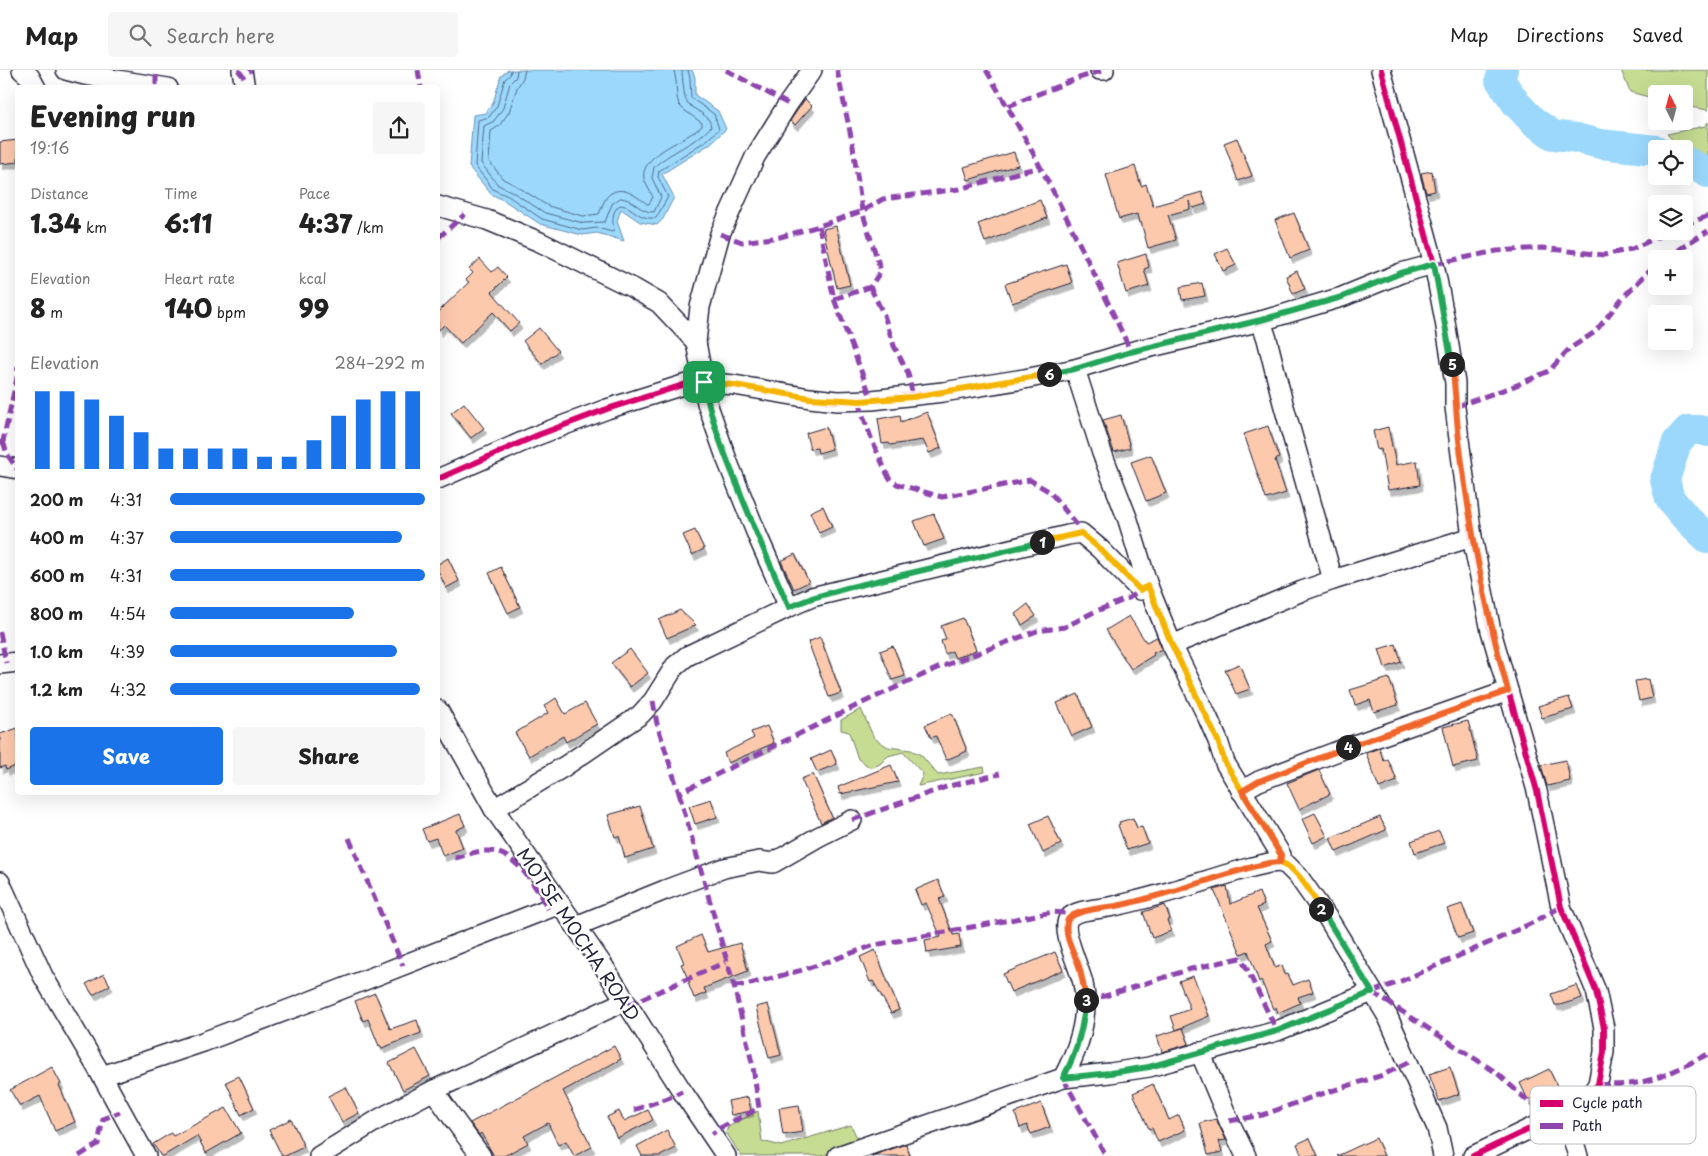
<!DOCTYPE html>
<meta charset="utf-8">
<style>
body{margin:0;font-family:"Playpen Sans",sans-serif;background:#f6f6f6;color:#222;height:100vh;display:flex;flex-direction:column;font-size:19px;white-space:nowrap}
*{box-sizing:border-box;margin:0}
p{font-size:16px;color:#767676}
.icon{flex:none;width:28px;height:28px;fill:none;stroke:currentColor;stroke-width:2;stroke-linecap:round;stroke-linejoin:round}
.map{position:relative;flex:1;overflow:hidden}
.panel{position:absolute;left:15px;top:15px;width:425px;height:710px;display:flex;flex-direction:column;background:#fff;border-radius:5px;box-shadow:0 5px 20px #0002}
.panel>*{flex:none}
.needle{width:32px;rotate:354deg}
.controls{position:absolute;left:1648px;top:15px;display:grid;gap:10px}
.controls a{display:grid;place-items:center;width:45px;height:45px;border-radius:5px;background:#fff;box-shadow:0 5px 20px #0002;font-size:25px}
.pin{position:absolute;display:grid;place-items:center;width:42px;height:42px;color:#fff;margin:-21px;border-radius:10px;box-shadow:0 2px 8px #0006}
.km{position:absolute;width:25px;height:25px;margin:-12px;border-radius:50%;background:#222;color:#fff;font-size:14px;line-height:25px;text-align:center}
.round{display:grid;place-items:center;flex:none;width:52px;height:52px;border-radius:5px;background:#f6f6f6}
.headline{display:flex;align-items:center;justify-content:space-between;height:85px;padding:0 15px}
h1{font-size:28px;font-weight:800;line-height:38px}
.figures{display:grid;grid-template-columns:repeat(3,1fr);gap:8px;height:85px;padding:5px 15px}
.figures div{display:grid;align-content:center}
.figures b{font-size:25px;font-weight:800}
.figures small{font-size:14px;font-weight:400}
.figures p{font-size:14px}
.chart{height:140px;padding:10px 15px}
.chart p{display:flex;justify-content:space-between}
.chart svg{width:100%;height:90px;margin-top:5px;stroke:#1a73e8;stroke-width:6}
.button{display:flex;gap:10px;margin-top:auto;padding:10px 15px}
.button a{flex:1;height:58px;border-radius:5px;background:#1a73e8;color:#fff;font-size:20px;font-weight:800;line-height:58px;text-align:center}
.button a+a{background:#f6f6f6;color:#222}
ul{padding:0 15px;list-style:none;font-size:16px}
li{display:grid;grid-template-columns:80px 60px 1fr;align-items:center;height:38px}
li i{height:12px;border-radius:6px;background:#1a73e8}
header{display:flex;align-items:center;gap:30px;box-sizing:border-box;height:70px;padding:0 25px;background:#fff;border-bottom:1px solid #e0e0e0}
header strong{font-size:24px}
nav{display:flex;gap:28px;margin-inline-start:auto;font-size:18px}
.search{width:350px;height:45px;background:#f6f6f6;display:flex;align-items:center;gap:12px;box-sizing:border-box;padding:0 18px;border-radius:5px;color:#767676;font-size:19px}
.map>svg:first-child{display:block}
.green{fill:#c6dc92;stroke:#747f66}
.water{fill:#9bd8fc;stroke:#6b8faf}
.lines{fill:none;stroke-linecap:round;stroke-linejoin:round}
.shore{stroke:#526b88;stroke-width:1}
.river{stroke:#9bd8fc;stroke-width:30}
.building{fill:#fcc9ad;stroke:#22223b;filter:url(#shadow)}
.minor-casing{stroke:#22223b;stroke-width:22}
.minor{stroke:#fff;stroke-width:19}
.quiet{stroke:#8e44ad;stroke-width:5;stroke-dasharray:10 5;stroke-linecap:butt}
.cycleway-casing{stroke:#fff;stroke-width:9}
.cycleway{stroke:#d6006c;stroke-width:6}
.split-1-casing{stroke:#fff;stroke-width:10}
.split-2-casing{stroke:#fff;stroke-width:10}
.split-3-casing{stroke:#fff;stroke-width:10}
.split-4-casing{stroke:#fff;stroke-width:10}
.split-5-casing{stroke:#fff;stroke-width:10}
.split-6-casing{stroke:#fff;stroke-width:10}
.split-7-casing{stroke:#fff;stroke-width:10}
.split-1{stroke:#22a559;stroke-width:6}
.split-2{stroke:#f5b400;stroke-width:6}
.split-3{stroke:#22a559;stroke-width:6}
.split-4{stroke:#f0652b;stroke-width:6}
.split-5{stroke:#f0652b;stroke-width:6}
.split-6{stroke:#22a559;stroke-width:6}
.split-7{stroke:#f5b400;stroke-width:6}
.labels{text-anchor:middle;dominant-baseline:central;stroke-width:4.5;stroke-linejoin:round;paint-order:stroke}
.street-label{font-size:18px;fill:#22223b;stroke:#fff}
.key{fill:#fff;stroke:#bdbdc4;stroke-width:1}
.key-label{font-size:14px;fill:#22223b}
</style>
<header>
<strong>Map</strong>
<div class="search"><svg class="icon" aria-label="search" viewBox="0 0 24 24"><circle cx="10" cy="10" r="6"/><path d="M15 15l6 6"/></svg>Search here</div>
<nav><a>Map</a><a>Directions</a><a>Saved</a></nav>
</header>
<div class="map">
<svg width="1708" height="1086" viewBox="0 0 1708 1086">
<defs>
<filter id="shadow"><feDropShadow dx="3" dy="5.5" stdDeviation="0" flood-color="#0004"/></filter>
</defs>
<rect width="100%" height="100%" fill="#fff"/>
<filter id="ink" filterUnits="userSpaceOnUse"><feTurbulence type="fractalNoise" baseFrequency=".02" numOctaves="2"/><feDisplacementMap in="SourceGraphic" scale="10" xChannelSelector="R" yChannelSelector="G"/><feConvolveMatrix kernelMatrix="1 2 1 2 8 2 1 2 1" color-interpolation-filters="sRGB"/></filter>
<g filter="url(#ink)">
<g class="green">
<polygon points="1621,0 1708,0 1708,40 1684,36 1684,24 1656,24 1656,29 1630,22"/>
<polygon points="1708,52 1708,96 1696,94 1684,81 1684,79 1681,79 1667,64 1705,56"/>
<polygon points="861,639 874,668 888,677 911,680 921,685 938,705 984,697 985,702 918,716 923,704 903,682 888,686 880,694 871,698 858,689 849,662 841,660 841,650"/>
<polygon points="758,1041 762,1071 781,1076 851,1055 859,1072 822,1086 741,1086 726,1062 728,1057"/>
</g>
<polygon class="water" points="508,0 692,0 695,7 695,25 718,41 726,59 710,74 662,104 674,127 663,149 657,155 640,152 621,139 617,151 624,171 597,163 582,165 540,154 505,131 491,124 469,97 473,45 486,43 493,33 501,6"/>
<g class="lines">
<g class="shore">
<path d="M511,0L510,5L505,9L497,36L489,47L478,50L475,96L494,120L508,126L542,149L582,160L597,158L612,162L614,160C612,151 612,140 620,135C634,136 637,150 656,148L668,127L658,107L659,101L707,70L719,59L714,44L691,28L690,8L688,0"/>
<path d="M517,0L516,7L510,13L503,38L494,51L484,56L481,93L498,115L511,121L545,143L583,153L605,152L612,134L620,128C633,128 640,143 654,142L661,127L652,108L654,97C671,81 695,74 711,57C710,43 694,42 687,32C684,29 682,5 682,0"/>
<path d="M525,0L523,8L517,18L509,42L499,56L491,61L489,91L503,109L515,115L548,136L583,146L599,144C601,139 603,133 606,128C619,112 635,125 647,134H649L653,127C650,121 646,115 644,109C639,84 688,70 702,56V53L684,40L679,35L677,27L676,11L674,0"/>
</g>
<g class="river">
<polyline points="1503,0 1500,10 1516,33 1533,51 1553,65 1576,68 1600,74 1656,80"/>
<polyline points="1684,90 1708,103"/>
<polyline points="1708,362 1700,360 1688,360 1677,372 1665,410 1670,429 1686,448 1708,469"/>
</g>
</g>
<g class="building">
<polygon points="805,29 812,36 795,55 790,51"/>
<polygon points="1237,68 1252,106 1238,111 1224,73"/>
<polygon points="18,70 18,92 0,94 0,72"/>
<polygon points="1014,82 1018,95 968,110 964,97"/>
<polygon points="1135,96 1141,116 1146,114 1153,136 1202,122 1206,134 1193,138 1189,131 1190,139 1168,145 1176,170 1148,178 1141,152 1139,153 1137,144 1119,149 1106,105"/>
<polygon points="1432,101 1435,121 1426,123 1421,103"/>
<polygon points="1040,130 1047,148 985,172 978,154"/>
<polygon points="1294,143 1309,180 1290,188 1275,150"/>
<polygon points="836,156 850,215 837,218 823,159"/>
<polygon points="1227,178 1236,195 1223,201 1215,184"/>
<polygon points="1146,184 1149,197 1144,199 1149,216 1126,223 1117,193"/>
<polygon points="480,189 492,202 498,197 507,207 492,222 519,253 510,261 493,242 461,273 444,255 438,261 438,242 469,212 466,210 473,203 469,199"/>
<polygon points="1066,194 1072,213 1012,233 1005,214"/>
<polygon points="1297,201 1305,219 1293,224 1286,206"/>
<polygon points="1202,213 1205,226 1182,230 1180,217"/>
<polygon points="539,258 558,281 542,294 523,271"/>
<polygon points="464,333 484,358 471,368 451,343"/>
<polygon points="927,342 941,378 929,383 923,370 890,375 889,373 882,374 878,349 900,345 901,352"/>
<polygon points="1121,345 1130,378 1114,382 1103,350"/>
<polygon points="1268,356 1279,388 1275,390 1286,423 1266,429 1244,364"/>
<polygon points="826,357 832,379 818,383 817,378 810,379 806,363"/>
<polygon points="1388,357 1396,395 1417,391 1420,415 1388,420 1381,379 1377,380 1373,361"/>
<polygon points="1151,385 1166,423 1146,431 1131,392"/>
<polygon points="823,436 832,457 819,463 810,442"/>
<polygon points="934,444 944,469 924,476 914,451"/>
<polygon points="695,460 704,479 692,485 683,465"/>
<polygon points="795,484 809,512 794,519 781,491"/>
<polygon points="448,488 459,511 446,518 438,501 438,494"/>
<polygon points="501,497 520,537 508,543 489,503"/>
<polygon points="1028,534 1036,546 1022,555 1015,544"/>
<polygon points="680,540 696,555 667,568 659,550"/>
<polygon points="1129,546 1146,572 1157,567 1162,579 1153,583 1154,585 1131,599 1106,560"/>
<polygon points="963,548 976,580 955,588 952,581 945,584 941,571 946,569 941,556"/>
<polygon points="820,567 841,623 829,627 808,572"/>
<polygon points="1396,574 1401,592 1385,598 1379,579"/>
<polygon points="893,576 905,606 892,610 880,581"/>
<polygon points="630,579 648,603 630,617 611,593"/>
<polygon points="1239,594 1250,619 1236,624 1225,600"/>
<polygon points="1389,608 1398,635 1374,642 1370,630 1355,635 1350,620"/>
<polygon points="1648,609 1652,628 1639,631 1635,611"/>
<polygon points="1078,624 1092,657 1072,666 1057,633"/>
<polygon points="1569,627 1573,639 1542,648 1538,636"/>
<polygon points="556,628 565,644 585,633 597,654 566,672 563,666 529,686 515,663 548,643 544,636"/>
<polygon points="952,643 967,681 946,690 936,666 931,668 925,655"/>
<polygon points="1468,651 1478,691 1453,697 1443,657"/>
<polygon points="767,656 774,673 728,693 724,683 754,668 751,662"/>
<polygon points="18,658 18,695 6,700 5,696 0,698 0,664"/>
<polygon points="1379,678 1384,691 1388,689 1397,711 1379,718 1366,683"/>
<polygon points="831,680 837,694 817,702 811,689"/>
<polygon points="1566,690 1570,711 1547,716 1541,695"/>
<polygon points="891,695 898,712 840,724 838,717"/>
<polygon points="1319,700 1330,724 1299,739 1287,713"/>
<polygon points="813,704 832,747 821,753 801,709"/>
<polygon points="711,729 717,747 695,754 689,736"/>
<polygon points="640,736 653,779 625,788 619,766 615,767 608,745"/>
<polygon points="1315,743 1327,766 1313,773 1302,749"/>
<polygon points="460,744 465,756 456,760 463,778 443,786 436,768 427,771 422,759"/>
<polygon points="1048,746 1061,774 1043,783 1030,754"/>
<polygon points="1380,747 1386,760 1336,782 1330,768"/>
<polygon points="1133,748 1137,758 1142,757 1148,773 1127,780 1118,755 1120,754 1119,752"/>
<polygon points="1439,761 1444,773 1415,783 1411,771"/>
<polygon points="938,810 945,827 939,829 953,865 959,864 961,877 927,883 925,870 941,867 926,833 921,835 915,820"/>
<polygon points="1227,816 1230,834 1259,822 1264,835 1257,838 1272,871 1266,874 1275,898 1282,895 1285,905 1288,904 1293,915 1308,909 1313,922 1298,927 1300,933 1278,943 1276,937 1273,939 1261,910 1259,912 1248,881 1241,884 1214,820"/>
<polygon points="1462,834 1473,863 1458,868 1447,839"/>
<polygon points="1165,835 1170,849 1167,850 1171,861 1152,868 1143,842"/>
<polygon points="701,865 708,882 740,873 748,901 704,918 706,923 694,928 688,913 690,913 681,894 684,893 677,876"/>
<polygon points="875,880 899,940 891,943 873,911 870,912 860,887"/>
<polygon points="1055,882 1063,900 1011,922 1003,904"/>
<polygon points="104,904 110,915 93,925 86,914"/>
<polygon points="1193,906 1209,946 1176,960 1171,946 1190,939 1179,911"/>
<polygon points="1577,915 1582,928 1560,935 1555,935 1551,924"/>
<polygon points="375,923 390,959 417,950 421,963 382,978 380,975 379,976 368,949 363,951 355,931"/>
<polygon points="768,934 781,985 769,988 756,937"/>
<polygon points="1183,958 1189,974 1162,982 1157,966"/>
<polygon points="614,976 621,989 563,1021 592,1077 574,1086 566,1071 558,1075 548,1053 524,1066 528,1073 504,1086 494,1086 481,1063 479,1065 470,1053"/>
<polygon points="416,979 430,1006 403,1020 389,993"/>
<polygon points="52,997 61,1014 59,1015 75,1052 55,1061 40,1026 20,1036 10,1020"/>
<polygon points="1450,997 1459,1024 1439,1031 1429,1004"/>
<polygon points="1549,999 1557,1016 1528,1030 1520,1013"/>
<polygon points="239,1006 254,1038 241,1045 226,1012"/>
<polygon points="1153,1014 1169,1050 1179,1045 1185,1060 1158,1072 1152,1058 1149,1059 1133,1023"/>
<polygon points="346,1017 359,1043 342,1052 328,1026"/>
<polygon points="748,1027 751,1041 731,1045 728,1031"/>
<polygon points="1041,1033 1050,1057 1031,1064 1027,1055 1020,1058 1015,1043"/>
<polygon points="799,1035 803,1062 783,1065 779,1038"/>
<polygon points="226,1038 241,1063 206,1083 197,1066 163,1086 161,1086 153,1074 171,1063 173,1066"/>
<polygon points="648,1040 653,1050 617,1068 607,1047 619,1041 624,1051"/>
<polygon points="291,1049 304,1077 285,1086 282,1086 269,1060"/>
<polygon points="1216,1049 1226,1070 1219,1071 1222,1082 1208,1085 1200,1053"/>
<polygon points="667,1060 676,1078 660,1086 642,1086 637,1076"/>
<polygon points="1310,1068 1318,1086 1302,1086 1297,1074"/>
<polygon points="1376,1068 1384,1086 1337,1086"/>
<polygon points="906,1074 910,1086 872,1086"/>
</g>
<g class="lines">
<defs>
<g id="minor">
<polyline points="22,0 30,7 36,18"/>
<polyline points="66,0 85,5 168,18"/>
<polyline points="242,0 245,18"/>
<polyline points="1100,0 1104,0"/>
<polyline points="1381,0 1434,194 1445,251 1455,313 1455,337 1460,377 1472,467 1491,561 1537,721 1561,837 1596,921 1604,958 1604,982 1598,1014 1592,1023 1565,1042 1473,1086"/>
<polyline points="438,136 487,150 540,172 633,218 659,233 696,272"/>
<polyline points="1075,299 1102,383 1128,450 1148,516 1172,575 1208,648 1218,671 1225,693 1281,785 1280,792"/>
<polyline points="0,396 18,399"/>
<polyline points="438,409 538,365 607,339 683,315 704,312 734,315 810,328 837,331 872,330 943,322 1024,309 1075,299 1130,282 1261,251 1342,227 1401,203 1434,194"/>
<polyline points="1333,510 1472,467"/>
<polyline points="789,537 758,467 727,390 707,333 696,272 700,237 720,164 755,87 788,34 812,0"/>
<polyline points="1172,575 1302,521 1333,510 1283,333 1267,269 1261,251"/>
<polyline points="0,594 18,592"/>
<polyline points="438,640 494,739 604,897 682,1021 726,1086"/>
<polyline points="1241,721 1259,711 1346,678 1508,621"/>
<polyline points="494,739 565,696 640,645 653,631 675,596 687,586 789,537 812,527 1068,465 1081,463 1100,479 1140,520 1148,516"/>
<polyline points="0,812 43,906 102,1006 146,1086"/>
<polyline points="576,856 665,820 724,798 759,791 773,793 818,767 852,750"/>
<polyline points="1200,982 1229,1051 1246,1086"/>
<polyline points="102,1006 203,972 306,933 560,834"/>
<polyline points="1063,1008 1110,1003 1149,997 1277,961 1372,922"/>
<path d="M434,1020C448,1043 465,1064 481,1086"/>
<polyline points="1565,1042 1578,1086"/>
<polyline points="319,1086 379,1049 434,1020 625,931"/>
<path d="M838,1086L1063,1008C1078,980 1090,946 1083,913C1080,899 1060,859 1069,848C1075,840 1099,839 1109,837C1157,828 1205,810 1252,797L1269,793L1280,792L1287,795L1298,806L1329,850L1388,947L1437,1058L1443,1086"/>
</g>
</defs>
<use href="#minor" class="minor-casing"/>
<use href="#minor" class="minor"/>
<g class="quiet">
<polyline points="238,0 243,6 251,0"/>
<polyline points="418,0 421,18"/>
<polyline points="726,0 788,34"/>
<path d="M986,0C1038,87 1083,179 1126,271L1130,282"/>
<polyline points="156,15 156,0"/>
<polyline points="1008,36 1076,9 1101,1"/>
<polyline points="1684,155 1708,146"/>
<polyline points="819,156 834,229 872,330"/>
<polyline points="720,164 742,172 780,167 819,156 862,141 883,129 959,119 1028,100 1040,98"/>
<polyline points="438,168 465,144"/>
<polyline points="1666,189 1690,172 1708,161"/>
<polyline points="1434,194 1497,181 1542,178 1604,185 1632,179 1670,161"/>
<polyline points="870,217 884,245 894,276 908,303 913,327"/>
<polyline points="834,229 870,217 881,201 862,141 853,76 837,0"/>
<polyline points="860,331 862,343 873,373 889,408 897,414 942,427 1030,410 1050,422 1077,455 1081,463"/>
<polyline points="1455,337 1517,315 1549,301 1569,279 1595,262 1623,227 1656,195"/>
<polyline points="3,371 7,384 17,399"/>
<polyline points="0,373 3,371 17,308 18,296"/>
<polyline points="0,562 6,593"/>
<polyline points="653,631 657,654 679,723 856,636 938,598 1037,561 1065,557 1094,542 1129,528 1140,520"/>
<polyline points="679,723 734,916 753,997 759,1038 718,1059 712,1064"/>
<polyline points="852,750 949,716 1000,704"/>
<polyline points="349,768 403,896"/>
<path d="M455,788C464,786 475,781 485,781C515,779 536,817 548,839"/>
<polyline points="734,916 746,915 806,899 875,875 1053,842 1066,843 1070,846"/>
<polyline points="1372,922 1497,1003 1530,1033 1565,1042"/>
<polyline points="1372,922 1399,912 1495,870 1532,853 1561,837"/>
<polyline points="1086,930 1105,926 1191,899 1240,888 1246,897 1277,961"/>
<polyline points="628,935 726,892"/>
<polyline points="1063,1008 1106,1086"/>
<path d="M1598,1014C1645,1018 1667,1005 1708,984"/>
<polyline points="634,1040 668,1028 682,1021"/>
<polyline points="1229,1051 1263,1045 1315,1026 1383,1005 1409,992"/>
<polyline points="79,1086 98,1074 103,1049 120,1042"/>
</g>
<defs>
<g id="cycleway">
<polyline points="1381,0 1434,194 1445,251 1455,313 1455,337 1460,377 1472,467 1491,561 1537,721 1561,837 1596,921 1604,958 1604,982 1598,1014 1592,1023 1565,1042 1473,1086"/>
<polyline points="438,409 538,365 607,339 683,315 704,312 734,315 810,328 837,331 872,330 943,322 1024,309 1075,299 1130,282 1261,251 1342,227 1401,203 1434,194"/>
</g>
</defs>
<use href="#cycleway" class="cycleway-casing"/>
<use href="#cycleway" class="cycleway"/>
</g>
</g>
<g class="lines" filter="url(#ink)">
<defs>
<path id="split-1" d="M704,312C710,348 724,383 738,417C754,458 771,497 789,537L812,528L847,518L1042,472"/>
<path id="split-2" d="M1042,472L1081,463L1100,479L1140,520L1148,516L1172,575L1218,671L1225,693L1281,785L1280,792C1299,799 1311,824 1321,839"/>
<path id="split-3" d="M1086,930C1083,958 1077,983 1063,1008L1110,1003L1149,997L1277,961L1372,922L1321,839"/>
<path id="split-4" d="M1086,930C1084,918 1082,907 1079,896C1074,882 1064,867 1067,852C1070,840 1104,838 1116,836C1161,827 1208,809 1252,797L1269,793L1280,792L1281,785L1242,721L1259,711L1348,677"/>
<path id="split-5" d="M1348,677L1508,621C1486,541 1470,460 1460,378C1456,350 1456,322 1452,294"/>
<polyline id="split-6" points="1049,304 1075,299 1130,282 1261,250 1342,227 1401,203 1434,194 1452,294"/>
<polyline id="split-7" points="704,312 734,315 810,328 860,331 913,327 1049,304"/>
</defs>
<use href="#split-1" class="split-1-casing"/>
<use href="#split-2" class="split-2-casing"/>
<use href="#split-3" class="split-3-casing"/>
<use href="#split-4" class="split-4-casing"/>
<use href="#split-5" class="split-5-casing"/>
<use href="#split-6" class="split-6-casing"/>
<use href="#split-7" class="split-7-casing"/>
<use href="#split-1" class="split-1"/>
<use href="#split-2" class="split-2"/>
<use href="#split-3" class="split-3"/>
<use href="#split-4" class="split-4"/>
<use href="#split-5" class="split-5"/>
<use href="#split-6" class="split-6"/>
<use href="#split-7" class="split-7"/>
</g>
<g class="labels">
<g class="street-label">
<text transform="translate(579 864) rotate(56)">MOTSE MOCHA ROAD</text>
</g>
</g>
<rect x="1530" y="1016" width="166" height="58" rx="8" class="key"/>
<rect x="1540" y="1030" width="23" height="7" fill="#d6006c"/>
<rect x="1540" y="1053" width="23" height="6" fill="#8e44ad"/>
<g class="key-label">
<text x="1572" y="1038">Cycle path</text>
<text x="1572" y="1061">Path</text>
</g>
</svg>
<div class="controls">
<a><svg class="needle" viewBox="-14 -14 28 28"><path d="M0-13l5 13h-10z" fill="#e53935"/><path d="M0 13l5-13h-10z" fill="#767676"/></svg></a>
<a><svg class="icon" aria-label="locate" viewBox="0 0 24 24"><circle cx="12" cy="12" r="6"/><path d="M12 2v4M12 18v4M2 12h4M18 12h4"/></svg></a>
<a><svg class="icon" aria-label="layers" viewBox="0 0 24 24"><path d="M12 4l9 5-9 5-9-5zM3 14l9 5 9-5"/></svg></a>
<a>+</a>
<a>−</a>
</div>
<div class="pin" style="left:704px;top:312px;background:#1e9e55"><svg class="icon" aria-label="arrive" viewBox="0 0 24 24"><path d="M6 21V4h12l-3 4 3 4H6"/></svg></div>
<b class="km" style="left:1042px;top:472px">1</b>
<b class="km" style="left:1321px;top:839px">2</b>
<b class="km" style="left:1086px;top:930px">3</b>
<b class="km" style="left:1348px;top:677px">4</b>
<b class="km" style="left:1452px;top:294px">5</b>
<b class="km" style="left:1049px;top:304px">6</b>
<section class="panel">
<div class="headline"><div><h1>Evening run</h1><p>19:16</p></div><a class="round"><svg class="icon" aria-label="share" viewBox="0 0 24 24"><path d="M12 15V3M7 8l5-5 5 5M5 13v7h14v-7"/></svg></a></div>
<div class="figures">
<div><p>Distance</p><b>1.34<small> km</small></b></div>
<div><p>Time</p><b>6:11</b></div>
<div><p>Pace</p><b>4:37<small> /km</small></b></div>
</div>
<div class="figures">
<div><p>Elevation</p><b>8<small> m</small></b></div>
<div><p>Heart rate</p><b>140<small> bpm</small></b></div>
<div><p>kcal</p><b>99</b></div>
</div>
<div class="chart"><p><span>Elevation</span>284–292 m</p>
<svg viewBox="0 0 160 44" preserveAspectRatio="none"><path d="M5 44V6M15 44V6M25 44V10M35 44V18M45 44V26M55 44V34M65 44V34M75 44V34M85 44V34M95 44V38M105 44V38M115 44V30M125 44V18M135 44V10M145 44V6M155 44V6"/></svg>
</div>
<ul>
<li><b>200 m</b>4:31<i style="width:100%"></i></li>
<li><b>400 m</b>4:37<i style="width:91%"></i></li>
<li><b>600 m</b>4:31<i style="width:100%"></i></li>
<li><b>800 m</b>4:54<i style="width:72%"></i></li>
<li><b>1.0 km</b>4:39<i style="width:89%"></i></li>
<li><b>1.2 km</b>4:32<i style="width:98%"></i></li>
</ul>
<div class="button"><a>Save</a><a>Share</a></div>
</section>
</div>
